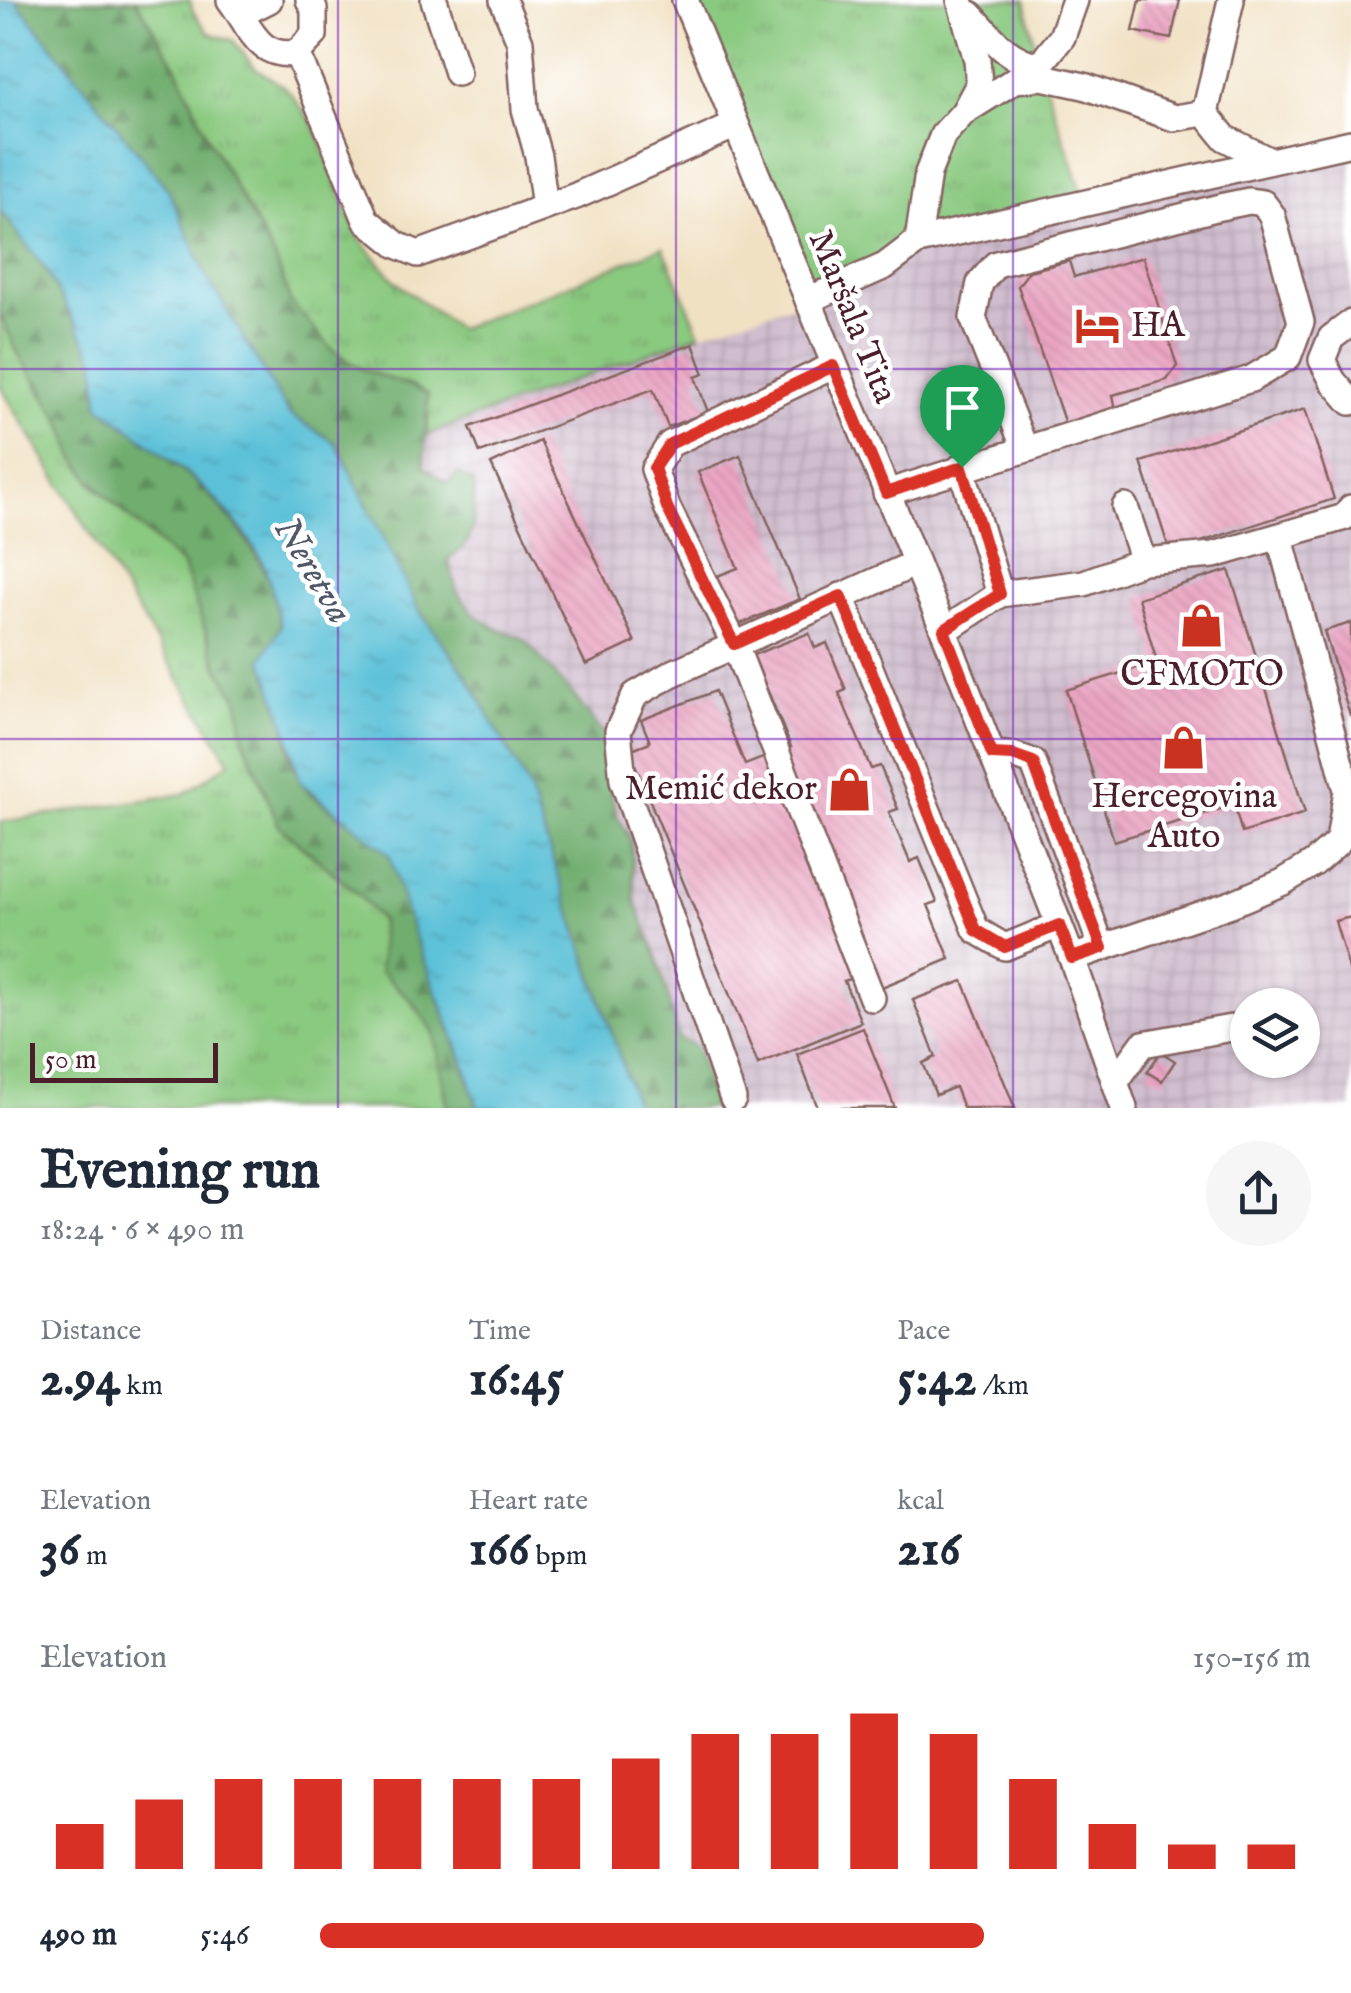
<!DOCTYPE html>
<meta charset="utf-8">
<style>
body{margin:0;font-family:"IM FELL English",serif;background:#f6f6f7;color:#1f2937;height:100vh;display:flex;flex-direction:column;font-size:38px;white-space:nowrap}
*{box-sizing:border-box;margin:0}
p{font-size:32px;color:#747a83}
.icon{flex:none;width:55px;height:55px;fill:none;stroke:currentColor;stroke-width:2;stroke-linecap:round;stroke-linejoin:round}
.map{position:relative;height:1108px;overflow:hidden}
.details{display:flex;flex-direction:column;background:#fff;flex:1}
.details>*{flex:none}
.buttons{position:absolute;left:1230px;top:988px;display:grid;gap:20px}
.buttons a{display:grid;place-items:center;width:90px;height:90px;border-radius:50%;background:#fff;box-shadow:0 2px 8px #0004;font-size:50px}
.scale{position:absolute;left:30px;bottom:25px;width:188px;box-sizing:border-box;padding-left:10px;border:5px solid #4a1f2b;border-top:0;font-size:28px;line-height:35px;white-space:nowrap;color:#4a1f2b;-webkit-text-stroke:8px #fff;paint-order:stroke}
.pin{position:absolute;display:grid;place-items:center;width:85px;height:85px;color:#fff;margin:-102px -42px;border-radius:50% 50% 50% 0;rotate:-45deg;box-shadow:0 0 10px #0007}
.pin .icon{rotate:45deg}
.round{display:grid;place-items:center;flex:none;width:105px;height:105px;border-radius:52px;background:#f6f6f7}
.summary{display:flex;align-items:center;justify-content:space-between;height:170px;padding:0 40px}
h1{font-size:55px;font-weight:700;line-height:75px}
.metrics{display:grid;grid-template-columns:repeat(3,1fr);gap:15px;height:170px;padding:10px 40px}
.metrics div{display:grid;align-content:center}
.metrics b{font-size:50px;font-weight:700}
.metrics small{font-size:28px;font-weight:400}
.metrics p{font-size:28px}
.chart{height:280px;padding:20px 40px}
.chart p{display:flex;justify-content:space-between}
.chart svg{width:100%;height:180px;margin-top:10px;stroke:#d93025;stroke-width:6}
ul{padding:0 40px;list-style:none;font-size:32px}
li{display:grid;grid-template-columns:160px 120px 1fr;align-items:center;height:75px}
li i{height:25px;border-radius:12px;background:#d93025}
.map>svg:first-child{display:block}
.industrial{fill:url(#industrial-grid);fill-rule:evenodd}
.grass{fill:url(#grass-tufts);stroke:#6a7456;stroke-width:2.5}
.forest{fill:url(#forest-firs);stroke:#5c664c;stroke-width:2.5}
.water{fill:url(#water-ripples);stroke:#527082;stroke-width:2.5}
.building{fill:url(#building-back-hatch)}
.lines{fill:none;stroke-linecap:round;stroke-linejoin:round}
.minor-casing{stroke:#846360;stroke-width:30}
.minor{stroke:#fff;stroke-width:25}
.route-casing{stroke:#fff;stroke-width:20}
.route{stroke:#d93025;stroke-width:12}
.grid{fill:none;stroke:#7b2cbf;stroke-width:2.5;stroke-opacity:0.55}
.labels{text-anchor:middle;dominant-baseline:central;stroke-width:9;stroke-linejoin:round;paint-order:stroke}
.street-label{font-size:35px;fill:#4a1f2b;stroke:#fff}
.poi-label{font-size:35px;fill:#4a1f2b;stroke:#fff}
.water-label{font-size:38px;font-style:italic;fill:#505868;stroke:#fff}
</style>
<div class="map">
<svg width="1351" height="1108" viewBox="0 0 1351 1108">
<defs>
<pattern id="industrial-grid" width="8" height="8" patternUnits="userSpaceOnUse" patternTransform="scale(2.5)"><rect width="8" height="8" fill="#d0bdce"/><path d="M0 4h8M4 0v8" fill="none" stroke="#b4a2b1"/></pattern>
<pattern id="grass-tufts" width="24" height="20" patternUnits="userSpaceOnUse" patternTransform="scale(2.5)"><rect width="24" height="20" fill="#8ac980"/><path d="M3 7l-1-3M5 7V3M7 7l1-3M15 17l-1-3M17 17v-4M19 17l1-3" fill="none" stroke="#79ac6f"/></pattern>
<pattern id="forest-firs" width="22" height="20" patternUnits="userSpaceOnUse" patternTransform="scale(2.5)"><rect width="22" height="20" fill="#6fad6e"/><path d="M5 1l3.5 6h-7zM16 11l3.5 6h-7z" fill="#5d8c5b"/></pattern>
<pattern id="water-ripples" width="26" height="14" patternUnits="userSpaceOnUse" patternTransform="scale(2.5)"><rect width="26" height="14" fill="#5bc1d8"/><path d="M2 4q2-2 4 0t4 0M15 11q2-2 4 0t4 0" fill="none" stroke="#51a5ba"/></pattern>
<pattern id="building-back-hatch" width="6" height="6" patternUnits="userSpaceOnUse" patternTransform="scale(2.5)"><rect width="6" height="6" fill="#eba6c3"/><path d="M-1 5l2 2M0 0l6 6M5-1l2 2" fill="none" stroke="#cb8ea8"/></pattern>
</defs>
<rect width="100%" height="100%" fill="#fff"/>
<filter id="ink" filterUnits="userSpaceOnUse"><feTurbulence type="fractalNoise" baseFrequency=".01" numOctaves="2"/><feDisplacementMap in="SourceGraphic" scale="20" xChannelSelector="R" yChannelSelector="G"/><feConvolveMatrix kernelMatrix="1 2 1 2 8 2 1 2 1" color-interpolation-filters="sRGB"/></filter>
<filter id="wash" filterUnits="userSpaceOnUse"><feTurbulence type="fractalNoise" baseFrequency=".0048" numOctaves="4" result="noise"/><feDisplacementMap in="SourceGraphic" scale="40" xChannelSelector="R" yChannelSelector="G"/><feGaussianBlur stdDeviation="2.25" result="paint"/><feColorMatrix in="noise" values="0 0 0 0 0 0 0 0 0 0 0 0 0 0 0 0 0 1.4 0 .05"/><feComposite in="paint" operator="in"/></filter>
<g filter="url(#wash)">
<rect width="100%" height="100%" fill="#f1e1c3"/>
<path class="industrial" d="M1351,143V1108H715L696,1046L679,1039L657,957L635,900L631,841L617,815L609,786V767L547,667L523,639L497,629L474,614L457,592L448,557V484L424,467L426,435L700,334L808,300L918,241ZM1248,1005H1302V1060H1248Z"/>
<g class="grass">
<polygon points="136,0 190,0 193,12 209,33 233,40 254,67 286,88 314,125 358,237 396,282 458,329 663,247 700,334 426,435 429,415 413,387 364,370 333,351 290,301 276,260 208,138 177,68"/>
<polygon points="685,0 1025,0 1039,66 1086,203 945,235 808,300"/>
<polygon points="0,313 17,352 62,422 74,455 93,484 183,566 218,667 238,699 244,740 279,826 358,894 381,921 380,971 411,1000 433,1031 448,1108 0,1108 0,822 184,794 230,762 0,386"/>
</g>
<g class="forest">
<path d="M15,0H136L177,68L208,138L276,260L290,301L334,351L364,370L413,387L428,395L424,467L448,483L458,473L474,483C474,511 479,545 448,558L457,592L474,614L497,629L523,638L575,697L607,739L609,786L617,815L631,841L635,900L657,957L679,1039L696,1046L715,1108H637L528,786L467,676L420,612L336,443L289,414L205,274L169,191Z"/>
<path d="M0,210L46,270L96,361L99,406C176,463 268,526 281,628C287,678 278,731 299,778C311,805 377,831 390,857C400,877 403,902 410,923C432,985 459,1045 478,1108H448L433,1031L411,1000L380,971L381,920L358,894L279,826L244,740L238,699L218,667L183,566L93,484L74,455L62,422L17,352L0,313Z"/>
</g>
<path class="water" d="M0,0H15L169,191L205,274L289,414L336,443L420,612L467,676L528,786L637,1108H478L466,1068L409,921L389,854L300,782L286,726L262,659L281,626C275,605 271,579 261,559C226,495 157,449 99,406L96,361L46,270L0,210Z"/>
<g id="blocks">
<g class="building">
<polygon points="1140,0 1180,0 1171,39 1133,31"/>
<polygon points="1143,257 1177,366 1167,380 1113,395 1115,405 1109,417 1065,424 1018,286 1029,271 1069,261 1074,277"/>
<polygon points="693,344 704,374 695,377 708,412 668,427 653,389 480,453 470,427"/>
<polygon points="1305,409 1334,499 1170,552 1141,462"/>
<polygon points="540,441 635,642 586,665 491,464"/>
<polygon points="740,455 800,599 733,627 712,578 738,568 698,472"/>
<polygon points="1229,570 1305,813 1242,833 1234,805 1114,841 1066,690 1157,662 1138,598"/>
<polygon points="1351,623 1351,716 1350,716 1324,631"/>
<polygon points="809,633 815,648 827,643 846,690 839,693 871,769 880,766 898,809 889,812 910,862 919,858 937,902 928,905 950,959 877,989 870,971 844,981 861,1022 758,1064 629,750 650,742 641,720 715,691 745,765 791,747 753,655"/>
<polygon points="1351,917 1351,973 1350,973 1335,921"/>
<polygon points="963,981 1015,1108 963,1108 955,1087 936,1095 923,1063 936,1057 913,1000"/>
<polygon points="863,1028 895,1108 818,1108 797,1054"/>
<polygon points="1161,1052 1175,1061 1162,1081 1147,1072"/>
</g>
</g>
</g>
<g filter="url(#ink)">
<use href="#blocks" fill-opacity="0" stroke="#846360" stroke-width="2.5"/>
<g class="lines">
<defs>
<g id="minor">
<path d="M230,0C251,27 257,59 297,53L366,220L397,245L418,254L576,196L736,125"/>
<polyline points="434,0 457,73"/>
<polyline points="503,0 520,42 525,109 538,156 545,207"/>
<polyline points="685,0 944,631 1072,958 1124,1108"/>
<polyline points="960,0 977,60 979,84 964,112"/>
<polyline points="1231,0 1205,113 1225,138 1270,161"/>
<polyline points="241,14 269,0"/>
<path d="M970,14C994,39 1003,57 1039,66L1042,77"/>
<polyline points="297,53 314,35 314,9 309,0"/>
<polyline points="1039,66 1062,37 1075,0"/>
<polyline points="918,241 928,173 943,135 964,112 1015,80 1042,77 1084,86 1174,118 1205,113"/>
<polyline points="808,300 885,266 918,241 1351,143"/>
<polyline points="1351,323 1331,338 1322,360 1333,381 1351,402"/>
<polyline points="833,366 670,444 654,469 667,507 734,643 872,998"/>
<polyline points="961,467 1000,594"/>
<polyline points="886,493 1251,379 1288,357 1301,322 1272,215 1263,203 1249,201 1220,207 996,264 980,283 973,318 1025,449"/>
<polyline points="1125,507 1143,561"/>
<polyline points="841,596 976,930 1005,947 1059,925"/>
<polyline points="944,631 1000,594 1084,583 1143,561 1214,555 1345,517 1351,508"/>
<polyline points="992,754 1013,755 1033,762 1102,948"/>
<polyline points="1072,958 1231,904 1283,882 1314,863 1339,841 1347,790 1280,538"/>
<polyline points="1116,1081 1143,1044 1248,1025"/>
<polyline points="733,1099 623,780 618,731 635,695 671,674 916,563"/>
</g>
</defs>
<use href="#minor" class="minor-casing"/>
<use href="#minor" class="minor"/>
</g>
</g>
<g class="lines" filter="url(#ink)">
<defs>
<polygon id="route" points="833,366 886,493 962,467 1000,594 944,630 992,754 1013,755 1033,762 1102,948 1072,958 1059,925 1005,947 976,930 841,596 734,644 667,507 654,468 670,444"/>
</defs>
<use href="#route" class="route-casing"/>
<use href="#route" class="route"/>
</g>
<path class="grid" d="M338,0V1108M676,0V1108M1013,0V1108M0,369H1351M0,739H1351"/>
<defs>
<symbol id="hotel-bare" viewBox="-9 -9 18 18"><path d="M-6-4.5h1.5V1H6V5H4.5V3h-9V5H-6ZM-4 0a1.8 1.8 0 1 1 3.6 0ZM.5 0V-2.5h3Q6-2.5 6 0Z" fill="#c8321e" stroke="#fff" stroke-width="2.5" paint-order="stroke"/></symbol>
<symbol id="shop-bare" viewBox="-9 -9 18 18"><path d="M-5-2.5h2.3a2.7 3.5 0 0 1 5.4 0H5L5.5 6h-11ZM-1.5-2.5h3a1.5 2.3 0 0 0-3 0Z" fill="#c8321e" stroke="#fff" stroke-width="2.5" paint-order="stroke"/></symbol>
</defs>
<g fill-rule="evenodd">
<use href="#hotel-bare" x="1066" y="294" width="63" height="63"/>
<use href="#shop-bare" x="1170" y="594" width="63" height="63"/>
<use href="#shop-bare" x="1152" y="716" width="63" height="63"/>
<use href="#shop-bare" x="818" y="758" width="63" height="63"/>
</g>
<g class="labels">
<g class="street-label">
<text transform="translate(852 317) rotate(68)">Maršala Tita</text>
</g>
<g class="poi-label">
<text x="1131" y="326" text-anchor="start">HA</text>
<text x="1202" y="675">CFMOTO</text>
<text x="817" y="789" text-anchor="end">Memić dekor</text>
<text x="1184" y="797">Hercegovina<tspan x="1184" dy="40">Auto</tspan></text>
</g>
<g class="water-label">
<text transform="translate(312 571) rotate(59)">Neretva</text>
</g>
</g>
</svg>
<div class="buttons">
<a><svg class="icon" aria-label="layers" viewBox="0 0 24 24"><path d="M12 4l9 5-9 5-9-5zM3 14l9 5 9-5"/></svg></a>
</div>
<div class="scale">50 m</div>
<div class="pin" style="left:962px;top:467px;background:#1e9e55"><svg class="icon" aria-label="arrive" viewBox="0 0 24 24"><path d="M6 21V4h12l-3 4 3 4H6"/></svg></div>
</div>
<section class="details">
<div class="summary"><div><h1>Evening run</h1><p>18:24 · 6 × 490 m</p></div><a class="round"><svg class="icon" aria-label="share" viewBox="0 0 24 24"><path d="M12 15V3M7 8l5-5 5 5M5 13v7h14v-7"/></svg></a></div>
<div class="metrics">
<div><p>Distance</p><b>2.94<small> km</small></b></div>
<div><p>Time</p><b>16:45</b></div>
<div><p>Pace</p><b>5:42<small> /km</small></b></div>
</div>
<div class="metrics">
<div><p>Elevation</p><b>36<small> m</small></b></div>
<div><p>Heart rate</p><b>166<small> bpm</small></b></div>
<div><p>kcal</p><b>216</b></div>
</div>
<div class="chart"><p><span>Elevation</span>150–156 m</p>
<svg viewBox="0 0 160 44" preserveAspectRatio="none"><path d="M5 44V33M15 44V27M25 44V22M35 44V22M45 44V22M55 44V22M65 44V22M75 44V17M85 44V11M95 44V11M105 44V6M115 44V11M125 44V22M135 44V33M145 44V38M155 44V38"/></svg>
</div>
<ul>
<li><b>490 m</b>5:46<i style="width:67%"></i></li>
</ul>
</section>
